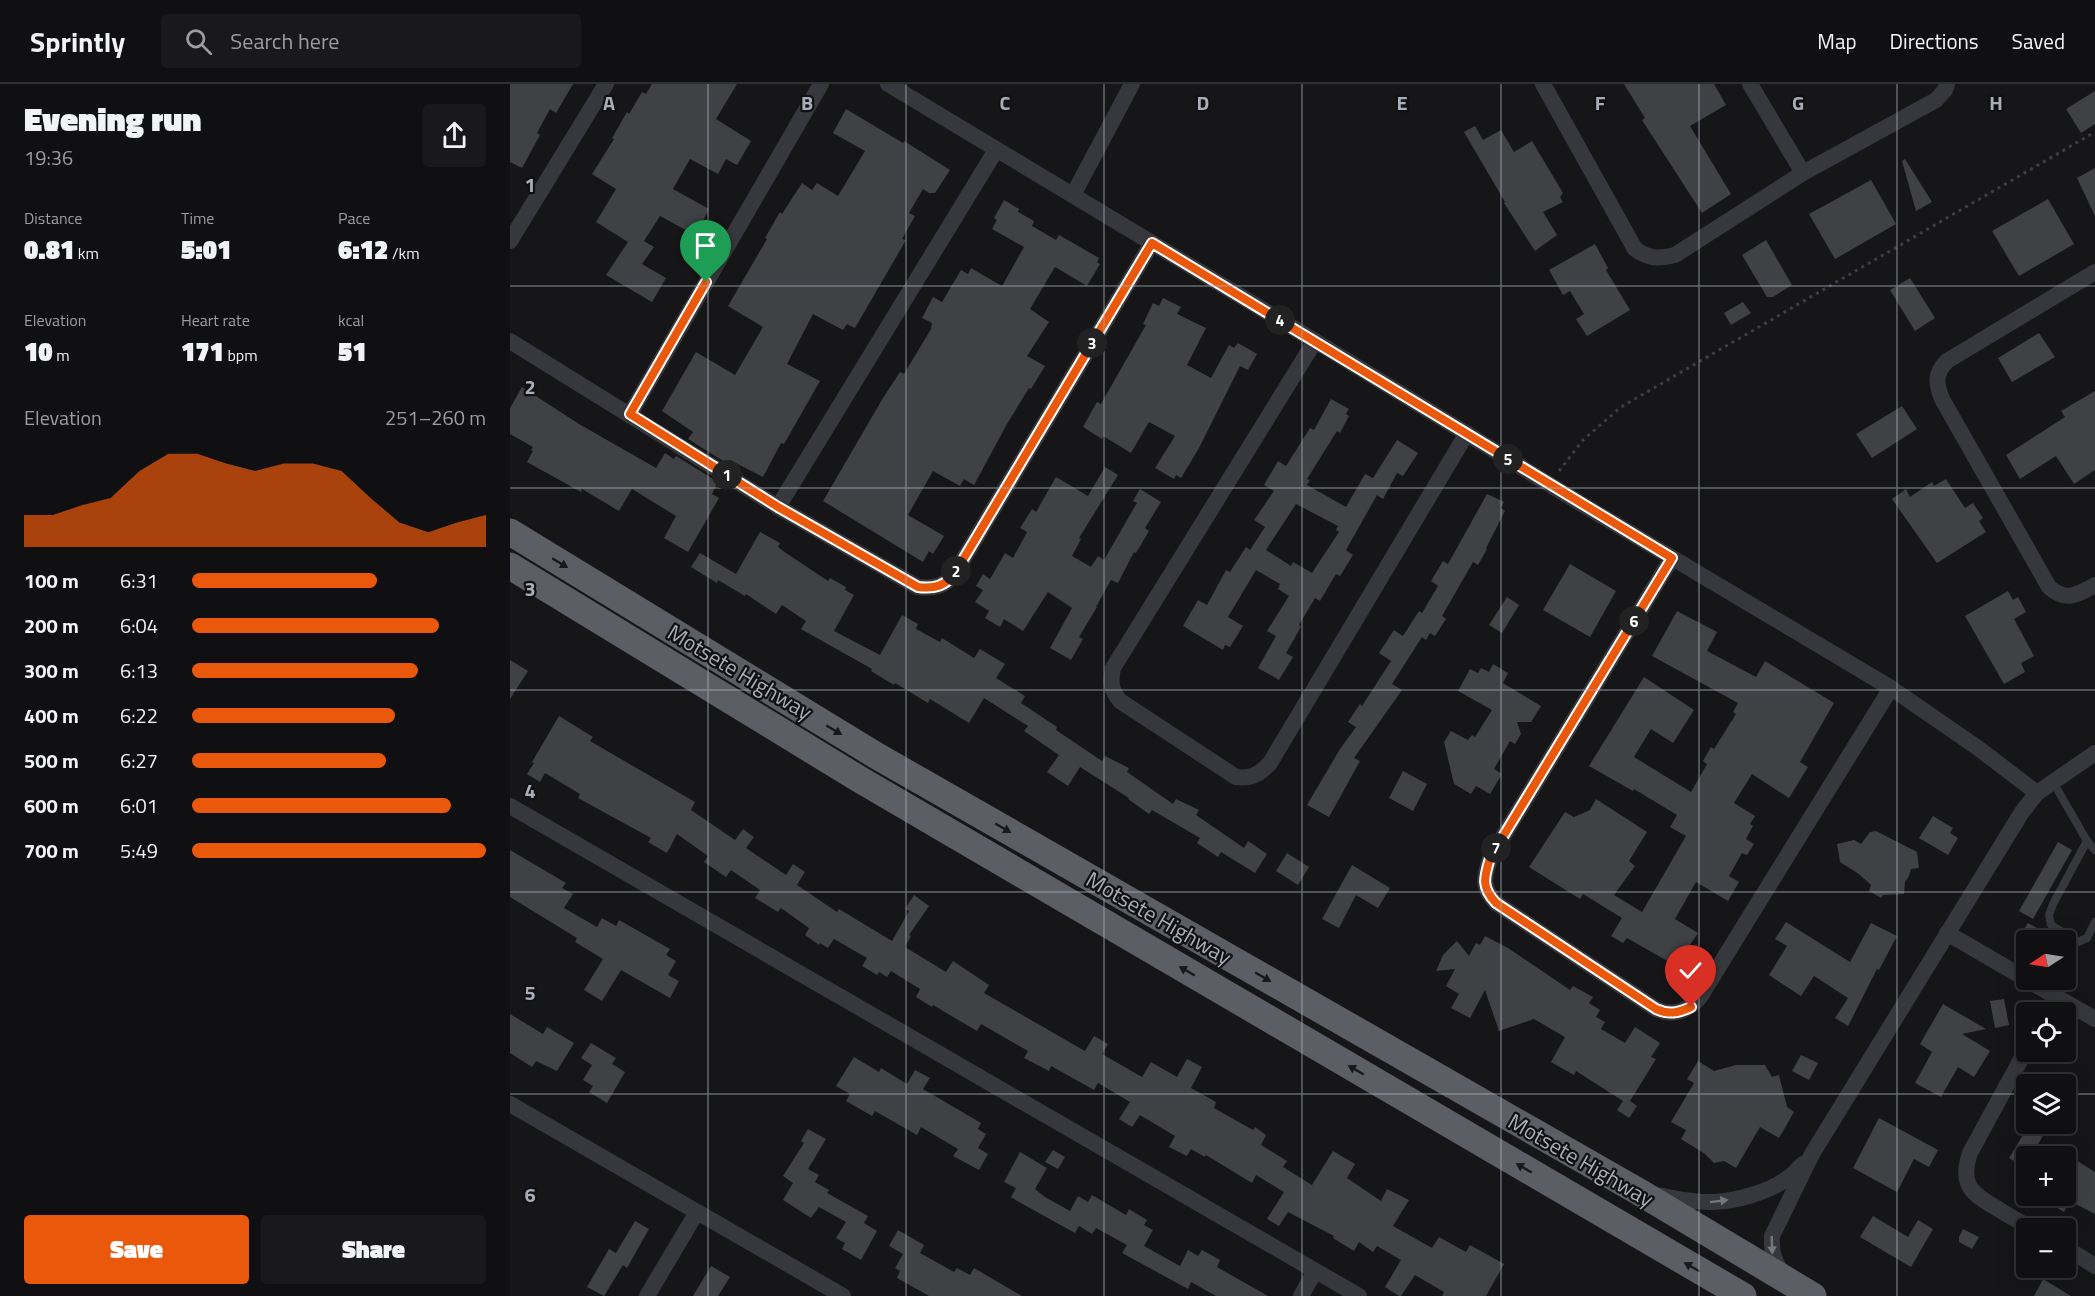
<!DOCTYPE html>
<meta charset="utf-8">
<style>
body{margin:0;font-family:"Titillium Web",sans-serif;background:#19191b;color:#f1f3f6;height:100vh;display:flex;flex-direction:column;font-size:22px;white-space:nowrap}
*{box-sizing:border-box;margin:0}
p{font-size:20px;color:#9c9d9f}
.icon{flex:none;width:33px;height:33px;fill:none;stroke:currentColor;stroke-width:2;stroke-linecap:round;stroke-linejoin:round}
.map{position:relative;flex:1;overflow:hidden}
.panel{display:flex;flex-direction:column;background:#101012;width:510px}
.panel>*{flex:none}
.needle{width:39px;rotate:258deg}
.fabs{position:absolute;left:1506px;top:846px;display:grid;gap:12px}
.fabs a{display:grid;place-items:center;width:60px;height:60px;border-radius:6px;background:#101012;box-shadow:0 6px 24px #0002,0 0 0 2px #303032;font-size:30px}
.pin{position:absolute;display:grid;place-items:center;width:51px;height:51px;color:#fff;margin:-62px -26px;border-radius:50% 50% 50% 0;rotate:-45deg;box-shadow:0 0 6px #0007}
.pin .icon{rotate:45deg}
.km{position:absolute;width:30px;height:30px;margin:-15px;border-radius:50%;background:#222;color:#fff;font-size:16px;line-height:30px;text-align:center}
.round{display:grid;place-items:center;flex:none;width:63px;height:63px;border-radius:6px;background:#19191b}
.summary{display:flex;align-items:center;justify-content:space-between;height:102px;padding:0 24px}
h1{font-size:33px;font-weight:800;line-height:45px}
.metrics{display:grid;grid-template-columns:repeat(3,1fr);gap:9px;height:102px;padding:6px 24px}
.metrics div{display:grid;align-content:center}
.metrics b{font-size:26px;font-weight:800}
.metrics small{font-size:16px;font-weight:400}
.metrics p{font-size:16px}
.chart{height:168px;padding:12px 24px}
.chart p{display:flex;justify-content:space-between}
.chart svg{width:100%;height:108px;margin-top:6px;fill:#ea580c;opacity:.7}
.action{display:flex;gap:12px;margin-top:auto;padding:12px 24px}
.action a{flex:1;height:69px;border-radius:6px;background:#ea580c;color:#fff;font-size:24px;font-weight:800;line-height:69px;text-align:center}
.action a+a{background:#19191b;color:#f1f3f6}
ul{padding:0 24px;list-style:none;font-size:20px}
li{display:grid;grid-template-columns:96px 72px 1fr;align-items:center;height:45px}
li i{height:15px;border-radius:8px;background:#ea580c}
header{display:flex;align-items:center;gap:36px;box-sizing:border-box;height:84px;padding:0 30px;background:#101012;border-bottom:2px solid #303032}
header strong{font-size:28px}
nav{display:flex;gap:33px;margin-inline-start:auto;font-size:21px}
.search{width:420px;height:54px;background:#19191b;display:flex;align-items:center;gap:15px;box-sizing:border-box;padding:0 21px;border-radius:6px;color:#9c9d9f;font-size:22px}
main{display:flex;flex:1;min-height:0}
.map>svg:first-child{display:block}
.building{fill:#404145;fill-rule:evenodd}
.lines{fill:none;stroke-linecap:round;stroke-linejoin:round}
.path{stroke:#3d3f44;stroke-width:3;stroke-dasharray:3 4.5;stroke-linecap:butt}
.service{stroke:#37383d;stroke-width:8}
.minor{stroke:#37383d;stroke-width:16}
.trunk{stroke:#5b5e65;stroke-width:27}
.oneway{fill:#18191b}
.oneway2{fill:#757881}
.route-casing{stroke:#fff;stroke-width:12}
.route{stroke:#ea580c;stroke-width:8}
.grid{fill:none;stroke:#a8adb8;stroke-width:1.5;stroke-opacity:0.55}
.labels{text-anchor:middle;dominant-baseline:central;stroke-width:4.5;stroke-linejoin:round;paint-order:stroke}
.street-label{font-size:22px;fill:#a8adb8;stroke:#111113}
.grid-label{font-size:20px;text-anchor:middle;font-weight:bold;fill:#a8adb8;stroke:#111113;stroke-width:4.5;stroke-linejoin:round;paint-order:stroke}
</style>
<header>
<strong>Sprintly</strong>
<div class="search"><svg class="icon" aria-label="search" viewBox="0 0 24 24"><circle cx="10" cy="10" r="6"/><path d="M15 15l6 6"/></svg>Search here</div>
<nav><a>Map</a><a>Directions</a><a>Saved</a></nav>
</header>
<main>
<section class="panel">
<div class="summary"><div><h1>Evening run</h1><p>19:36</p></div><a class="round"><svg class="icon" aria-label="share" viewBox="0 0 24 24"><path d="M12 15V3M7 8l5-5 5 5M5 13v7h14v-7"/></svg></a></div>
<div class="metrics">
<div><p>Distance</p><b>0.81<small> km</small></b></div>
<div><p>Time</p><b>5:01</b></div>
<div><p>Pace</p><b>6:12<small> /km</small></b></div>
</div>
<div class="metrics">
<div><p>Elevation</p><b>10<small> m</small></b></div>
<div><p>Heart rate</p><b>171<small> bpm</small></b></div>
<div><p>kcal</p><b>51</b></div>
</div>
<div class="chart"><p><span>Elevation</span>251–260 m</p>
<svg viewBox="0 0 160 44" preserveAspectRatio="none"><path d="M0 44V31L10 31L20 27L30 24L40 13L50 6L60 6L70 10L80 13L90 10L100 10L110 13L120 24L130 34L140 38L150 34L160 31V44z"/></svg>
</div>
<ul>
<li><b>100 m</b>6:31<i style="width:63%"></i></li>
<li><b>200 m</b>6:04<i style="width:84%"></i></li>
<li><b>300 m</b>6:13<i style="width:77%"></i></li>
<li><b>400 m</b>6:22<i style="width:69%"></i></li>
<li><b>500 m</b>6:27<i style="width:66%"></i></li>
<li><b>600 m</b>6:01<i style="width:88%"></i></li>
<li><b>700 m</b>5:49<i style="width:100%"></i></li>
</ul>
<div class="action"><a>Save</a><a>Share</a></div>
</section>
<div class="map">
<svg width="1585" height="1212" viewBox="0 0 1585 1212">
<rect width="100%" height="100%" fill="#161618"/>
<g class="building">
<polygon points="0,0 63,0 46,29 40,25 27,49 30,51 12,84 0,78"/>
<polygon points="142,0 227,0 206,35 241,57 227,81 216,75 208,90 180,75 163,105 199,125 189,145 184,142 181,149 150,132 134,157 144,163 132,180 156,194 142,218 96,191 118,158 86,138 106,105 82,90 104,55 102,54 117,28 119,30 132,8 136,10"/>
<polygon points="1114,0 1204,0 1216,21 1180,42 1221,110 1192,129 1132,36 1135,34"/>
<polygon points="1585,7 1585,40 1571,49 1556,25"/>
<polygon points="336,25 393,59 394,57 440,86 425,109 419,109 413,105 399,129 405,132 392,155 396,156 345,244 337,240 333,246 303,230 277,280 310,297 274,360 271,359 253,393 220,376 218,380 178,355 183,348 152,327 186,268 225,291 253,243 218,222 257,155 255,154 270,128 272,130 292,99 302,106 307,99 328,112 355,67 323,49"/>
<polygon points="965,42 973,56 991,46 1004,68 1022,57 1053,109 1050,113 1053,118 1033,128 1047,151 1025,167 994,119 995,118 954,48"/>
<polygon points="1395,75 1422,118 1406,127 1392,77"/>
<polygon points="1585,84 1585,132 1567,94"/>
<polygon points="1361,96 1386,140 1325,175 1299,130"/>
<polygon points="1538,115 1564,160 1509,192 1482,147"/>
<polygon points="494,116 509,125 508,128 524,137 522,142 546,156 549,151 589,174 587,178 590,180 577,202 545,183 520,225 539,238 517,272 535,282 521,305 519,304 497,340 464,401 454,395 450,402 423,387 398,431 434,452 423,470 419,467 413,478 313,417 373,314 390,288 394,290 421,245 422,239 412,234 423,213 432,218 451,186 458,190 461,184 492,202 514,163 482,145 487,136 484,134"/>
<polygon points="1256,156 1282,201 1263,213 1257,213 1232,171"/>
<polygon points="1085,160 1098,184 1096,186 1120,226 1077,252 1066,235 1074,230 1060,207 1053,211 1039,186"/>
<polygon points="1400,194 1425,234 1405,247 1380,206"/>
<polygon points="653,214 671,223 667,230 696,244 677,281 701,294 719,261 724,264 728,259 747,270 738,286 730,282 689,364 671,394 666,391 664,395 645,384 665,352 639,338 621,369 593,352 592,355 573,343 587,318 591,320 616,276 636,241 633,240 643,219 649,222"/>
<polygon points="1233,218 1241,229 1221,241 1214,229"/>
<polygon points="1529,249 1545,273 1502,298 1488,274"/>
<polygon points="12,303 69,340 146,384 155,369 164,375 166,372 208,398 202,410 209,414 178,468 154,454 166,432 122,405 109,427 72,405 71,408 17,378 23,367 21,366 23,363 0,350 0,324"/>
<polygon points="1585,307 1585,386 1564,400 1546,372 1510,395 1496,371 1555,333 1551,327"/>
<path d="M821,315L839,325L836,330L839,332L830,349L827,347L797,395L800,396L797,401L836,423L855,390L863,394L887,356L908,369L893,392L887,389L873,415L867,411L836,466L843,471L830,492L826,490L810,517L805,514L789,541L791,543L776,569L783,573L769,596L748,584L766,552L757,547L779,512L768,505L770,500L746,486L718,533L733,542L720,563L715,561L713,566L673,542L688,516L697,521L716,486L720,488L736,463L740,466L755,443L744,436L764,407L754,401L768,377L776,382L800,344L804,346ZM786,420L828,442L826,446L829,448L802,489L783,478L781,482L756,466Z"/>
<polygon points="1392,322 1407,345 1362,374 1346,350"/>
<polygon points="595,383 608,391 569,454 571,455 562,472 581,483 588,472 594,476 624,424 627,419 623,417 630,405 651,418 635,444 639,447 626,469 624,468 608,499 601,496 586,523 587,523 569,553 573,555 561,576 540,564 562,524 538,508 513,547 494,535 490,543 475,534 479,527 465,518 473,506 466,502 473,490 480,495 495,469 503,474 517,448 510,444 522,425 526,428 546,393 578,412"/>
<polygon points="1436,395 1455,424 1463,419 1473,434 1469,437 1476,448 1427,479 1382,415 1396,405 1400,413 1422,398 1424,402"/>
<polygon points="977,410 994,418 991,424 995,427 976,464 977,465 968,481 963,478 932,532 936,535 925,552 920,549 916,556 912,553 882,600 892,606 844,674 850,677 819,733 797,721 830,665 846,643 838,638 850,620 852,622 881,577 869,569 884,546 893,552 909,527 912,529 928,502 921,497 933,477 938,480"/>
<polygon points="250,448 270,459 268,463 273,467 318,497 320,494 336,503 335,506 344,511 324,547 370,571 392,531 408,540 406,545 430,558 432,554 464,574 470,565 495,580 486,594 515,612 511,619 547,643 546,646 592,677 595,672 619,684 617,688 663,720 666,715 689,726 686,731 734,764 738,757 757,770 745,789 711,768 708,773 687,759 690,754 642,726 639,730 618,715 619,714 570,683 558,702 537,688 549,671 514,647 518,642 474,614 459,639 420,615 418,619 385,599 384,601 361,587 362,585 291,545 296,537 272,521 266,530 236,510 235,512 208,496 207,499 181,483 190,469 226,490"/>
<polygon points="1060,480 1106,507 1080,553 1033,526"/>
<polygon points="1498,507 1503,516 1508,513 1516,528 1504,535 1524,572 1511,579 1515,588 1494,600 1455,532"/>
<polygon points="997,513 1009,521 992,549 979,541"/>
<polygon points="1167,527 1207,548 1197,567 1246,593 1255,577 1324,619 1290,678 1298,683 1279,714 1242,690 1224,719 1245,732 1240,740 1243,742 1236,755 1244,760 1237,771 1232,769 1219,792 1229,798 1218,817 1186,798 1165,835 1188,849 1166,882 1117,854 1113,859 1101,852 1112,834 1073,810 1070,815 1019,783 1055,728 1064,733 1080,726 1086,715 1137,748 1119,777 1125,782 1104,811 1132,828 1176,752 1160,743 1167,731 1124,705 1123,707 1079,682 1134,593 1184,626 1163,659 1141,645 1124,673 1181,708 1197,680 1193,677 1201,663 1204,665 1226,630 1223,628 1228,619 1142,572"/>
<polygon points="0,576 18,587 0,615"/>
<polygon points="983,580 998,589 993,599 1031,622 1021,638 1007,638 1011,650 1005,660 1000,657 984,685 992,690 980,710 966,702 961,710 944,700 934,658 941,647 958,656 962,651 965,653 982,626 948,607 960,585 968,589 971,584 979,588"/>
<polygon points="49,632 83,653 80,657 185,718 181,726 225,756 233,745 244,753 236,764 276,791 283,780 295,788 287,801 327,828 329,825 382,857 399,827 395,825 404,811 419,822 399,851 401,852 395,863 436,888 443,877 479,901 474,909 575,967 584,952 598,960 592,970 632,993 641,978 667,993 677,975 692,983 681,1004 706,1018 704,1024 743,1046 745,1043 756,1051 751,1061 777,1077 773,1083 802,1101 823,1067 845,1080 837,1094 871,1117 877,1105 899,1116 883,1142 922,1164 929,1153 956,1168 960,1161 994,1180 976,1212 932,1212 934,1208 905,1191 891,1212 889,1212 875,1203 891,1176 867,1162 863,1168 849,1158 844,1167 823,1154 824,1152 778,1128 769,1142 757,1135 774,1108 746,1091 742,1099 696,1071 695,1073 681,1065 677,1072 659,1063 665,1052 630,1031 622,1043 609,1035 620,1018 588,999 584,1006 541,982 539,987 514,974 518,967 471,940 467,947 423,921 422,923 406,913 410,905 381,887 377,893 369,888 367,891 352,882 357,874 324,855 318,864 310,859 309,861 295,851 299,844 271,824 268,828 245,814 250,806 221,786 216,793 194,778 198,772 167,750 157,769 138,758 141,754 68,714 70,710 35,689 30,698 17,690 24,679 22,678"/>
<polygon points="893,687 917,700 903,727 879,714"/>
<polygon points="1423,732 1443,744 1440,749 1448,754 1438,771 1409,754"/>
<polygon points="1366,747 1407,768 1409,784 1401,785 1399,792 1395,798 1394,810 1373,811 1371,814 1359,807 1361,801 1349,790 1330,778 1327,760 1344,756 1351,760 1360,748"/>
<polygon points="1548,758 1562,766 1523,835 1509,827"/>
<polygon points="0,766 56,799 52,804 63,810 54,824 87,843 92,834 106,842 109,836 160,865 156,871 166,877 158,891 169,897 160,914 111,886 92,917 74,906 93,875 65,858 67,854 0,813"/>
<polygon points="777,769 799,783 788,801 766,787"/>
<polygon points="842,781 880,804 868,824 846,811 829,844 812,835"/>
<polygon points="1276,838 1340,878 1361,839 1387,852 1369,886 1367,885 1338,942 1325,934 1338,914 1304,892 1291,912 1259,891 1277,862 1265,855"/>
<polygon points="1518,839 1548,856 1518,856 1510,852"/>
<polygon points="975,852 998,864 1060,906 1063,902 1083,913 1079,919 1090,926 1086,933 1095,938 1091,945 1115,959 1125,943 1150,959 1141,973 1146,975 1120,1017 1127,1022 1119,1034 1107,1026 1113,1017 1066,987 1064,991 1041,978 1055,953 1024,935 989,947 975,906 960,934 941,924 949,910 936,902 945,885 926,887 933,871 947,857 959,872 966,859 970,861"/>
<polygon points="1494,915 1499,941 1485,944 1480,917"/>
<polygon points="1433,920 1476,945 1452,950 1480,967 1464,993 1448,983 1431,1013 1405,999 1422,968 1410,960"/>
<polygon points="0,930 33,950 37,943 64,959 47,987 26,977 22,983 0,969"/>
<polygon points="81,959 106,974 102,980 115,988 97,1019 79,1008 83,1002 73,996 82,981 71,974"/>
<polygon points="1291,971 1308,979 1299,996 1282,987"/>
<polygon points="344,973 369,988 371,984 397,1000 405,986 420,994 413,1005 471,1039 468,1045 476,1050 468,1064 478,1070 469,1086 443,1072 448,1065 411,1043 407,1051 365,1027 362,1032 336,1017 340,1010 326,1002"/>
<polygon points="1188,977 1204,987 1226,981 1255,981 1262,993 1269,991 1277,1023 1284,1028 1269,1054 1250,1043 1226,1084 1214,1077 1204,1079 1195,1070 1171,1055 1176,1046 1161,1038 1184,999 1177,995"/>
<polygon points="1369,1034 1428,1066 1419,1083 1404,1075 1387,1108 1343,1084"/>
<polygon points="1519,1041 1534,1050 1521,1072 1516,1072 1516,1084 1499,1074"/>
<polygon points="298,1045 316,1055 298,1085 309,1091 305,1098 319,1106 317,1109 358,1132 354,1139 367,1147 351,1176 332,1165 335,1159 326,1154 336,1138 309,1123 301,1134 273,1116 283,1099 273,1092 294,1059 291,1057"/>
<polygon points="543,1066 555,1073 548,1085 535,1078"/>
<polygon points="510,1068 537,1084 525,1105 535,1113 560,1127 568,1112 578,1118 582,1111 616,1131 619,1125 637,1136 634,1141 643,1146 634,1162 670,1182 678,1166 688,1172 692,1166 710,1176 707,1183 758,1212 706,1212 681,1198 678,1205 612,1169 617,1161 586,1144 582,1150 569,1142 565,1149 509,1118 501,1113 506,1104 494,1098"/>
<polygon points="1556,1070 1585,1088 1585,1130 1560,1117 1554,1128 1527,1112 1556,1112"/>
<polygon points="1363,1132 1398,1153 1408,1136 1423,1145 1401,1183 1350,1153"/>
<polygon points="125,1137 139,1145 117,1184 113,1181 94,1212 77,1203 99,1165 106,1169"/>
<polygon points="1453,1145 1469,1153 1462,1165 1449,1158 1449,1153"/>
<polygon points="388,1146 414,1161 410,1169 444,1188 447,1184 460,1191 464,1184 512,1212 419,1212 387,1194 390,1187 385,1184 393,1170 379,1162"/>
<polygon points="201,1182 220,1193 208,1212 183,1212"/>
<polygon points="1533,1195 1561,1212 1524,1212"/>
</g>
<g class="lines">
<polyline class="path" points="1049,387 1073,356 1111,323 1585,48"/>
<g class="service">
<polyline points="1543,698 1577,757 1585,766"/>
<polyline points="1577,757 1543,820 1539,831 1541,841 1568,858 1577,854 1585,838"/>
</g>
<g class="minor">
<polyline points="378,0 805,257 1070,419 1381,604 1468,664 1527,709"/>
<path d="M1033,0L1125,165C1139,175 1148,175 1165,171L1293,89L1426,16L1435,6L1437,0"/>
<polyline points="1240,0 1293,89"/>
<polyline points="563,111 622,0"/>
<polyline points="0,157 96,0"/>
<path d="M1585,188L1437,277C1424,290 1426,300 1432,315L1539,503C1556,518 1567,511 1585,501"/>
<path d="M0,257L268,423L408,503C425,505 435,502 445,489L642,159"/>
<path d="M805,257L603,584C600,598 601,606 610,617L726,693C741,695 750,690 760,679L957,349"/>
<polyline points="120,330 311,0"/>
<polyline points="268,423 486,66"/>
<path d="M1162,474L980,774C974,794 971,803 986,819L1146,925C1164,933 1177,927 1190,913L1381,604"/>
<polyline points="0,722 849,1212"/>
<polyline points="1437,849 1516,895"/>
<polyline points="1517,896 1585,935"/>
<polyline points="1537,928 1546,912"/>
<path d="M1516,966L1460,1069C1449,1101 1462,1110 1488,1125C1499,1132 1510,1138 1521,1144"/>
<polyline points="0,1020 333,1212"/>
<path d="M1146,1111C1165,1114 1184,1119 1203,1118C1227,1117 1260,1108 1279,1093C1284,1090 1288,1084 1293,1080"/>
<polyline points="1556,1164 1585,1182"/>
<path d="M1273,1190C1264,1177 1261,1168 1262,1152L1302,1070L1512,728L1527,709L1585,669"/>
<polyline points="137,1212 187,1128"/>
<polyline points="791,1212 805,1187"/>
</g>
<g class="trunk">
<polyline points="0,448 367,672 1131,1109 1303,1212"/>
<polyline points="0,482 349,695 1233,1212"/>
</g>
</g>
<defs><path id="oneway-solid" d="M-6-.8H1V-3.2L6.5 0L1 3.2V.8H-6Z" transform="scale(1.5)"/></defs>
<g class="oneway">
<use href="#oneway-solid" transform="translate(50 479) rotate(31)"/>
<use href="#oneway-solid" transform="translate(324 646) rotate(31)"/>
<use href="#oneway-solid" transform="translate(493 744) rotate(30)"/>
<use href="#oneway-solid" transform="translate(677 887) rotate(-150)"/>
<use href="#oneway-solid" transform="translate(753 893) rotate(30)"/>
<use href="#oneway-solid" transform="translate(846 986) rotate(-150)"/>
<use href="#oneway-solid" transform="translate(1014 1084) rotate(-150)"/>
<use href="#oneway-solid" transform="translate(1182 1183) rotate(-150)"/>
</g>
<g class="oneway2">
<use href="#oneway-solid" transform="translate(1209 1117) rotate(-7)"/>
<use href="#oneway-solid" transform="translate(1262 1161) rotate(88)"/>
</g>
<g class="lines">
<defs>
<path id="route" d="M196,198L120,330L268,423L408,503C425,505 435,502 445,489L642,159L1162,474L980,774C974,794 971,803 986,819L1146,925C1159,931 1168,929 1181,923"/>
</defs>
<use href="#route" class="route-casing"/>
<use href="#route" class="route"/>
</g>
<path class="grid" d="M198,0V1212M396,0V1212M594,0V1212M792,0V1212M991,0V1212M1189,0V1212M1387,0V1212M0,202H1585M0,404H1585M0,606H1585M0,808H1585M0,1010H1516M1556,1010H1585"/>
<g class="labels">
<g class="street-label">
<text transform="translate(230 588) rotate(31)">Motsete Highway</text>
<text transform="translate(649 834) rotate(30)">Motsete Highway</text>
<text transform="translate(1071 1076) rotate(30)">Motsete Highway</text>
</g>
</g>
<g class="grid-label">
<text x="99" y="26">A</text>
<text x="297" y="26">B</text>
<text x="495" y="26">C</text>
<text x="693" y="26">D</text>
<text x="892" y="26">E</text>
<text x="1090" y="26">F</text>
<text x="1288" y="26">G</text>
<text x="1486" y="26">H</text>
<text x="20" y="108">1</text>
<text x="20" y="310">2</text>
<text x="20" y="512">3</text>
<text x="20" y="714">4</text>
<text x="20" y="916">5</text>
<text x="20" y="1118">6</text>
</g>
</svg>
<div class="fabs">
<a><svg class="needle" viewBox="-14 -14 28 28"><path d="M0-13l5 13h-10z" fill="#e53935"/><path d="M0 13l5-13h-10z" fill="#9c9d9f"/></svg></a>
<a><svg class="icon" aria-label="locate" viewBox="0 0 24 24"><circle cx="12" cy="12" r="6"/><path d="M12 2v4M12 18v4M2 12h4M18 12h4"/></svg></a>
<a><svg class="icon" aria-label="layers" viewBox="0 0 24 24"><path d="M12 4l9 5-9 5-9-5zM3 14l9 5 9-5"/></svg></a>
<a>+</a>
<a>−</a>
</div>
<div class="pin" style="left:196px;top:198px;background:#1e9e55"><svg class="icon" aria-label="arrive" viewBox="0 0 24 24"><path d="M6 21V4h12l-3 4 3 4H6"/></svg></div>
<div class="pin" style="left:1181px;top:923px;background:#d93025"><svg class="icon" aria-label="check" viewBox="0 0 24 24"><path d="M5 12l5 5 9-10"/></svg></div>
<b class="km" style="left:217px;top:391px">1</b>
<b class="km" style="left:446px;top:487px">2</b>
<b class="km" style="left:582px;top:259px">3</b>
<b class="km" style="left:770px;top:236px">4</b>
<b class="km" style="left:998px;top:375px">5</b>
<b class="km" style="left:1124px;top:537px">6</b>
<b class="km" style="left:986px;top:764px">7</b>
</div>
</main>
